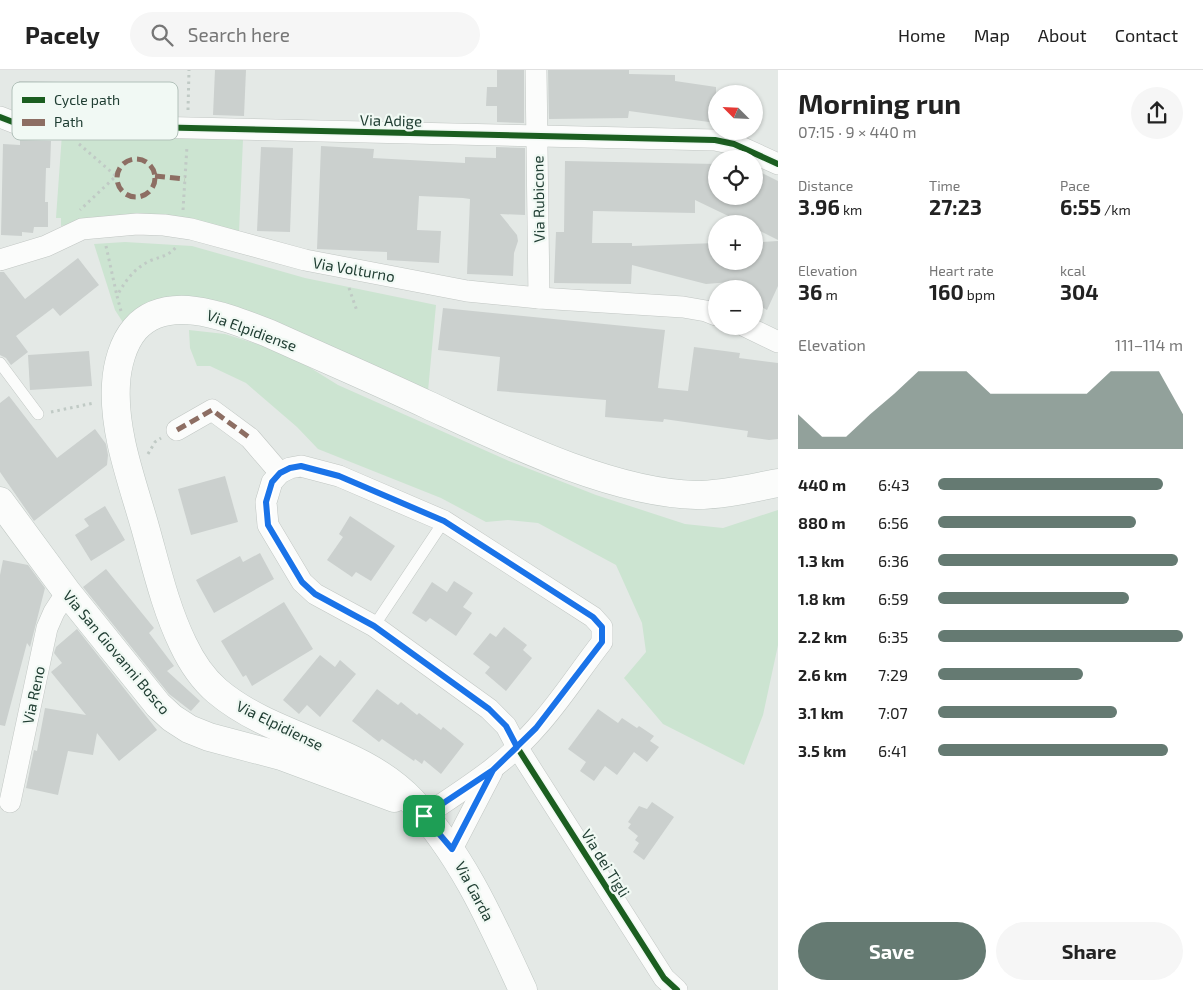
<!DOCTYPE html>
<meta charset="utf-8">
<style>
body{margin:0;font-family:"Exo 2",sans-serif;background:#f6f6f6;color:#222;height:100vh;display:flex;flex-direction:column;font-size:19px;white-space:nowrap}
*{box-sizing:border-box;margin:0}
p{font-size:16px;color:#767676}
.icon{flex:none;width:28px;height:28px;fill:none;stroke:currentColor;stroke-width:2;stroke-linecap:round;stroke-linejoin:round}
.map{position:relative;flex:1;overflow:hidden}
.drawer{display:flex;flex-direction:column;background:#fff;width:425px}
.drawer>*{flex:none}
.needle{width:32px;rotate:294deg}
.fabs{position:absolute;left:708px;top:15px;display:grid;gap:10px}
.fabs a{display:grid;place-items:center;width:55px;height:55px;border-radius:50%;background:#fff;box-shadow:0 1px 4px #0004;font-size:25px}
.pin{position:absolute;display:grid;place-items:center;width:42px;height:42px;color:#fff;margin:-21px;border-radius:10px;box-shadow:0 2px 8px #0006}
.round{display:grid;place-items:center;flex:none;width:52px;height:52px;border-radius:26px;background:#f6f6f6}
.summary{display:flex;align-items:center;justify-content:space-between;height:85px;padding:0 20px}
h1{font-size:28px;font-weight:700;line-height:38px}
.figures{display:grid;grid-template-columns:repeat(3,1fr);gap:8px;height:85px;padding:5px 20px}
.figures div{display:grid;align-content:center}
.figures b{font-size:21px;font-weight:700}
.figures small{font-size:14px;font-weight:400}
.figures p{font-size:14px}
.chart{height:140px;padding:10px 20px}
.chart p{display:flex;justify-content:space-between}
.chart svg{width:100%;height:90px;margin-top:5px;fill:#657a72;opacity:.7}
.action{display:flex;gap:10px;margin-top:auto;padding:10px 20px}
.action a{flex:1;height:58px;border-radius:30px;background:#657a72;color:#fff;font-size:20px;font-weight:700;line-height:58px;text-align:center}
.action a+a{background:#f6f6f6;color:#222}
ul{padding:0 20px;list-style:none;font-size:16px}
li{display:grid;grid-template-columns:80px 60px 1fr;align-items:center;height:38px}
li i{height:12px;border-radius:6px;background:#657a72}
header{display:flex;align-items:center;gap:30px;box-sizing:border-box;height:70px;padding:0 25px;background:#fff;border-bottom:1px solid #e0e0e0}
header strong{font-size:24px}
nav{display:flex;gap:28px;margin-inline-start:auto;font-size:18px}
.search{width:350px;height:45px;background:#f6f6f6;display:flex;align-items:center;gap:12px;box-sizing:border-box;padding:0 18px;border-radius:28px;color:#767676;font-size:19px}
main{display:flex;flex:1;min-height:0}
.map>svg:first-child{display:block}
.green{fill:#cce4d1}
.building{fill:#cbd0ce}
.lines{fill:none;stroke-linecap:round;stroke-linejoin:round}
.lane-casing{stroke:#c1c6c3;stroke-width:12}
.street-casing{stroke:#c1c6c3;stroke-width:22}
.secondary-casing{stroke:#bfc7c3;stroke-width:29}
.path{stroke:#c0cac5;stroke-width:3;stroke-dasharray:2.5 4;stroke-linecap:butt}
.lane{stroke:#fbfcfb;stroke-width:11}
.street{stroke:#fbfcfb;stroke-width:21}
.secondary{stroke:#fbfcfb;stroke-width:28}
.quiet{stroke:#8d6e63;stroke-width:5;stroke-dasharray:10 5;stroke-linecap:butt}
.cycleway-casing{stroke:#f1f9f4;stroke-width:9}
.cycleway{stroke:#1b5e20;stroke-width:6}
.route-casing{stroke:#fff;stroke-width:10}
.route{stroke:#1a73e8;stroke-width:6}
.labels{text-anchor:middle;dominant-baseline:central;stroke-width:4.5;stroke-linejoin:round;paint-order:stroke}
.street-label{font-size:15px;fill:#203e33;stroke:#f1f9f4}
.key{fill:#f1f9f4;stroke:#b2c1ba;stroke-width:1}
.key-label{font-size:14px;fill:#203e33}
</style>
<header>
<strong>Pacely</strong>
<div class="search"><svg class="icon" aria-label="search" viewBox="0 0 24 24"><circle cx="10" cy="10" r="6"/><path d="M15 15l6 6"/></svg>Search here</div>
<nav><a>Home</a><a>Map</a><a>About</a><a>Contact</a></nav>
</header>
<main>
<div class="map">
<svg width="778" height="920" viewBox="0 0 778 920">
<rect width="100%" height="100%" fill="#e4e9e6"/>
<g class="green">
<polygon points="62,64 243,69 239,162 100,148 61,156 61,148 56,148"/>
<polygon points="125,172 192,176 305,208 436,235 428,321 235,237 124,254 115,240 94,174"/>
<polygon points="189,260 225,264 288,284 338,315 509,391 596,425 685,454 723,458 778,440 778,575 763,645 744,695 663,654 624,608 646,582 642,553 616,495 538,453 508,450 486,452 441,428 318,379 297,357 246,313 210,296 197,296 190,278"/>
</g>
<g class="building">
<polygon points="215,0 246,0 244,46 213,45"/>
<polygon points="497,0 524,0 524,53 497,52 497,36 486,36 487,17 497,17"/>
<polygon points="548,0 629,0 629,4 675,5 675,11 716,17 716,53 629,41 628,48 549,49"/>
<polygon points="19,11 61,12 60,42 18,40"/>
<polygon points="20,70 51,71 50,98 46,98 45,132 48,132 48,157 34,157 33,163 22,162 22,166 1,165 3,74 20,75"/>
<polygon points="321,76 374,79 373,88 465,93 465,87 496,88 496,77 525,78 525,145 500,144 517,165 518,171 514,183 513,206 467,204 470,129 463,128 419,126 417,160 441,161 439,193 387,190 387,182 317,179"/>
<polygon points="261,77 293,78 290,162 257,161"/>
<polygon points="565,91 716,94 716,126 754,126 754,99 778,111 778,170 754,158 754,154 745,154 695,130 695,143 593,141 592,173 632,173 632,176 716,173 716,191 754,191 754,185 760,172 778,171 778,216 767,240 754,233 754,219 738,219 742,211 706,214 632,195 631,214 554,213 556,162 564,162"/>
<polygon points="78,188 99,215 60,246 53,238 16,266 28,282 11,295 6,288 0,285 0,202 4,202 25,229"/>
<polygon points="443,238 665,260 658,318 688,321 694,277 740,283 739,288 778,293 778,369 769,370 747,367 748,361 664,349 663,352 605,347 606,330 497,321 500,287 438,280"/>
<polygon points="89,281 92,316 30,320 28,285"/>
<polygon points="9,326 57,388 95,359 106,374 108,385 107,395 34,451 0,402 0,333"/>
<polygon points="225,406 238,452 191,465 178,419"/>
<polygon points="105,436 125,470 91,491 75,465 89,456 84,449"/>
<polygon points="350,446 395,476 371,511 356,502 352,507 327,490 343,467 339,464"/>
<polygon points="260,483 274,509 214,543 196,510 240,486 243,492"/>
<polygon points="3,490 28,495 45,518 30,577 27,573 5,656 0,655 0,505"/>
<polygon points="106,499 154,558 149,563 174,596 167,601 200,631 191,641 169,624 83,517"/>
<polygon points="454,511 473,523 463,537 472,543 456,566 430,548 426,552 412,543 432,512 447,522"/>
<polygon points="284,532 313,579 252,616 246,605 243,607 221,571"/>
<polygon points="504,557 527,575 523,580 532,588 506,621 485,603 490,597 473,584 490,563 496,567"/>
<polygon points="77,559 157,660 119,691 97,663 93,685 68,681 58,725 26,718 34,680 37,681 45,638 86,645 51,602 62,593 54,583 56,577"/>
<polygon points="320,585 335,597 340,590 356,604 320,647 307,635 299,644 283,630"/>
<polygon points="377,619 398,635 401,632 417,645 419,643 441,660 443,657 464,674 441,704 424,690 422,694 415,689 414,691 382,669 379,672 352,651"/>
<polygon points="598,639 618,653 622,648 637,658 639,656 654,666 650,671 659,677 647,692 634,682 617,705 605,696 594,711 580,701 586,692 568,679"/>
<polygon points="652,732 674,747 644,790 633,782 639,773 635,770 638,766 628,758 631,754 628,752 639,736 647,739"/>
</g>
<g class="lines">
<defs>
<g id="lane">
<polyline points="0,293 38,344"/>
<polyline points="374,556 444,451"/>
</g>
<g id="street">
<polyline points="536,0 539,228"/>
<polyline points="0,47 18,54 715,70 734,74 778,94"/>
<polyline points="0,190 46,176 82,159 137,154 164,155 191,159 305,190 467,221 539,228 683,237 706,241 716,245"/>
<polyline points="745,256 778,272"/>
<polyline points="177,360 212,340 250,368 280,403"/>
<polyline points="10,732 47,558 54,542 67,522"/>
<path d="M424,746C464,719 505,694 536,658C560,632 580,600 602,572V557L593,547L444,451L339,406L301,396L290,398L280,403L272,412L266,432L268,455L302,512L315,524L374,556L489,639L506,656L517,677L664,908L677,920"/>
<polyline points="452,779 492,702"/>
</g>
<g id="secondary">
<polyline points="0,431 67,522 158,635 172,648 189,659 209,667 281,686 394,728"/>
<path d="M523,920C492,853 463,786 412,731C359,675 275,670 217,621C202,608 191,591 183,574C165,537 156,496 145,457C132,411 113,362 116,314C117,295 123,273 135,259C168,221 231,249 268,263C321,287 375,310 428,335C504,370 611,423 696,425C724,425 751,418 778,413"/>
</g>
</defs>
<use href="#lane" class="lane-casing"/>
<use href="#street" class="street-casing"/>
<use href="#secondary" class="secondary-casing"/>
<g class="path">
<polyline points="188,40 189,0"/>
<polyline points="79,74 116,106 80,140"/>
<polyline points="183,140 187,76"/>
<polyline points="106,176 117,226"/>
<polyline points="349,218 357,241"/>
<path d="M121,241L117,226C125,211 135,197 152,190C163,186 170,185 178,175"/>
<polyline points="51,342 94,333"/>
<polyline points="148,384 155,372 161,368"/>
</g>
<use href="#lane" class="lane"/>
<use href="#street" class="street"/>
<use href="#secondary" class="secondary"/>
<g class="quiet">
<circle cx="136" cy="108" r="19"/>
<polyline points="155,106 185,109"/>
<polyline points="177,360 212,340 250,368"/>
</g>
<defs>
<g id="cycleway">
<polyline points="0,47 18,54 715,70 734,74 778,94"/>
<path d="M424,746C464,719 505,694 536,658C560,632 580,600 602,572V557L593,547L444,451L339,406L301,396L290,398L280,403L272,412L266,432L268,455L302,512L315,524L374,556L489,639L506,656L517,677L664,908L677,920"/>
</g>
</defs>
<use href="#cycleway" class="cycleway-casing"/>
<use href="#cycleway" class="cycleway"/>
</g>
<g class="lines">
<defs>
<polyline id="route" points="424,746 493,700 517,677 506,656 489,639 374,556 315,524 302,512 268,455 266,432 272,412 280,403 290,398 301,396 339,406 444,451 593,547 602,557 602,572 536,658 493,700 452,779 424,746"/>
</defs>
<use href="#route" class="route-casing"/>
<use href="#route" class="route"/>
</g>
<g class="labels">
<g class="street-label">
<text transform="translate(391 50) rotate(1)">Via Adige</text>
<text transform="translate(538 129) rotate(-91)">Via Rubicone</text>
<text transform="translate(354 199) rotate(10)">Via Volturno</text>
<text transform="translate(252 260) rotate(20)">Via Elpidiense</text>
<text transform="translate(117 582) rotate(50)">Via San Giovanni Bosco</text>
<text transform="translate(33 625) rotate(-78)">Via Reno</text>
<text transform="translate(280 655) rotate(26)">Via Elpidiense</text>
<text transform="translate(606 793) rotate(58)">Via dei Tigli</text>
<text transform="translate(475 821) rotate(62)">Via Garda</text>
</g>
</g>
<rect x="12" y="12" width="166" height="58" rx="8" class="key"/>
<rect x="22" y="27" width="23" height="6" fill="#1b5e20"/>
<rect x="22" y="49" width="23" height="7" fill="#8d6e63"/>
<g class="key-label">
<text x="54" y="35">Cycle path</text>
<text x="54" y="57">Path</text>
</g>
</svg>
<div class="fabs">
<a><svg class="needle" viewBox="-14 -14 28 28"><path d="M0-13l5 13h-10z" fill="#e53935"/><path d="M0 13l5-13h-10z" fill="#767676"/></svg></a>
<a><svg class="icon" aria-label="locate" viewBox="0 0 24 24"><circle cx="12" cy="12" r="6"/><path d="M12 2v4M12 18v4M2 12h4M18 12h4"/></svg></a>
<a>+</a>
<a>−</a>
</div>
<div class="pin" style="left:424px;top:746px;background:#1e9e55"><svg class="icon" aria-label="arrive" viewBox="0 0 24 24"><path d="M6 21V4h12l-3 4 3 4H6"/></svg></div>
</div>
<section class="drawer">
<div class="summary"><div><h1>Morning run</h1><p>07:15 · 9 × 440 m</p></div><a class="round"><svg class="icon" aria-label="share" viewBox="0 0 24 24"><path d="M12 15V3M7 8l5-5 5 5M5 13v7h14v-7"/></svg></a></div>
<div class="figures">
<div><p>Distance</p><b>3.96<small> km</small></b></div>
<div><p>Time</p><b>27:23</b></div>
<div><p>Pace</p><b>6:55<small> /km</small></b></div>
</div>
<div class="figures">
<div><p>Elevation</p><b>36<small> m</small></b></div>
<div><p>Heart rate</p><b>160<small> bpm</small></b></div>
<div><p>kcal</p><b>304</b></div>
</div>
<div class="chart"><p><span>Elevation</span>111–114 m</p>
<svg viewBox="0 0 160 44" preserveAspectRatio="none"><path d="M0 44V27L10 38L20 38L30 27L40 17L50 6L60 6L70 6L80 17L90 17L100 17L110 17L120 17L130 6L140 6L150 6L160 27V44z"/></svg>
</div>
<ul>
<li><b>440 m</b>6:43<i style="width:92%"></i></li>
<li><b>880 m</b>6:56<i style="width:81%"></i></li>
<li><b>1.3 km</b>6:36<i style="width:98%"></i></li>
<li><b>1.8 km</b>6:59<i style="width:78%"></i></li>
<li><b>2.2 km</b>6:35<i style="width:100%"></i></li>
<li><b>2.6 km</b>7:29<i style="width:59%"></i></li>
<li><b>3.1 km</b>7:07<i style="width:73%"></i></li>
<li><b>3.5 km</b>6:41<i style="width:94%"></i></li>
</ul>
<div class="action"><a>Save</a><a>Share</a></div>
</section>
</main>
